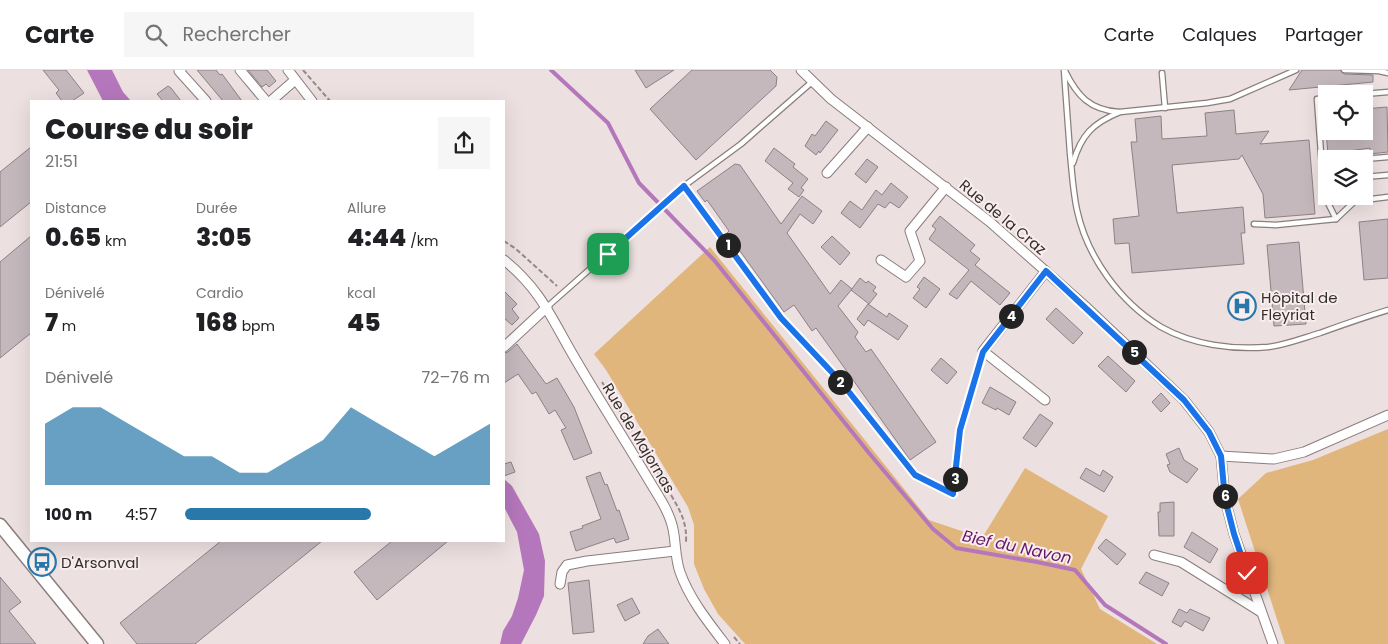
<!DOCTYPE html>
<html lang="fr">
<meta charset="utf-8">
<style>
body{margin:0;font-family:Poppins,sans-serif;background:#f6f6f6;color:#202124;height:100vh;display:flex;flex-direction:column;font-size:19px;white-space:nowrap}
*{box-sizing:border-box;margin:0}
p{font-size:16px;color:#757577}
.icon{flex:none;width:28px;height:28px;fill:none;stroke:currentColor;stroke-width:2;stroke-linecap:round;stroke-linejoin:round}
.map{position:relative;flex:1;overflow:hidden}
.sheet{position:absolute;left:30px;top:30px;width:475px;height:442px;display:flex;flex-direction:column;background:#fff;border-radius:0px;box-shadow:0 5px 20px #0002}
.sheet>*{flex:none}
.tools{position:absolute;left:1318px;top:15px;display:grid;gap:10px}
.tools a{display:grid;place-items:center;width:55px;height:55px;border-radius:0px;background:#fff;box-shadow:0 5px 20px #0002;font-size:25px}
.pin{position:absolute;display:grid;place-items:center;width:42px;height:42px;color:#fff;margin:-21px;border-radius:10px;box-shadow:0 2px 8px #0006}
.km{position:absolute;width:25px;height:25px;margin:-12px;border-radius:50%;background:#222;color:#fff;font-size:14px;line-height:25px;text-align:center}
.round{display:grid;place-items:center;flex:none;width:52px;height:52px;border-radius:0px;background:#f6f6f6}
.summary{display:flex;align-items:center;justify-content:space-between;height:85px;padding:0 15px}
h1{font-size:28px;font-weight:800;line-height:38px}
.metrics{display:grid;grid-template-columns:repeat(3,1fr);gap:8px;height:85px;padding:5px 15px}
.metrics div{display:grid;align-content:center}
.metrics b{font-size:25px;font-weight:800}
.metrics small{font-size:14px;font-weight:400}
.metrics p{font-size:14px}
.chart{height:140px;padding:10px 15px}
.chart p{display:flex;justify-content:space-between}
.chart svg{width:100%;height:90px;margin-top:5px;fill:#2878aa;opacity:.7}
ul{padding:0 15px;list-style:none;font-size:16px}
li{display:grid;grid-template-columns:80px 60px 1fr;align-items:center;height:38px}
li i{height:12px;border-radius:6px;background:#2878aa}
header{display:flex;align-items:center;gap:30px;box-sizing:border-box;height:70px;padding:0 25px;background:#fff;border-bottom:1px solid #e0e0e0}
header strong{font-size:24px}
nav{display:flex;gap:28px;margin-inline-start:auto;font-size:18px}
.search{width:350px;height:45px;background:#f6f6f6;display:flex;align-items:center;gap:12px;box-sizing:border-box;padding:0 18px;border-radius:0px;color:#757577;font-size:19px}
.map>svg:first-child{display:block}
.green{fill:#e0b67d}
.water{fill:#b577bb}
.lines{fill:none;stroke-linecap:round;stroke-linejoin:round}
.stream{stroke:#b577bb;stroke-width:4}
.building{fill:#c4b8bd;stroke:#8c8286}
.lane-casing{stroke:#897e7d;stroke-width:7}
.street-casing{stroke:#897e7d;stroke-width:11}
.secondary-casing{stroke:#897e7d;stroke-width:15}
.path{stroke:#948a8a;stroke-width:2;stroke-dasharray:5 2.5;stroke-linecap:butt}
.lane{stroke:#fff;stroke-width:4.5}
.street{stroke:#fff;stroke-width:9}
.secondary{stroke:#fff;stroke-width:12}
.route-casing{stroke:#fff;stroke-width:10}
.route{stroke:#1a73e8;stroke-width:6}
.labels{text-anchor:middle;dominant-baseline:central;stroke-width:4;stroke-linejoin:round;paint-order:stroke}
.street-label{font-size:15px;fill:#342f2f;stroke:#faeded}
.poi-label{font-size:15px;fill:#342f2f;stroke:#faeded;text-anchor:start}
.water-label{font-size:16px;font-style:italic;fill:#64176d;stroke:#faeded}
</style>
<header>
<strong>Carte</strong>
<div class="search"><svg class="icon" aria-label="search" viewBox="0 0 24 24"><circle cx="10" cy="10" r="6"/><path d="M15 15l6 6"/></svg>Rechercher</div>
<nav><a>Carte</a><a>Calques</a><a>Partager</a></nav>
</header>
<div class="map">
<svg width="1388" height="574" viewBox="0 0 1388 574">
<rect width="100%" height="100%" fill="#ede0e0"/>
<g class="green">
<polygon points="710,177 929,450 982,468 1025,398 1108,446 1081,499 1100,539 1157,574 745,574 718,544 704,519 694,494 694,455 688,437 606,300 594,284"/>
<polygon points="1388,359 1388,574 1285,574 1238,429 1266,403 1313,390"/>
</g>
<g class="water">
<polygon points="87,0 112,0 123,22 131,31 103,31"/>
<polygon points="504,409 512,416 539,464 545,491 544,526 536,545 521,574 500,574 503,561 512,546 518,528 524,500 517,462 504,437"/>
</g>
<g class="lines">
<polyline class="stream" points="551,0 608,53 639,113 714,190 869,383 933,459 956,478 1037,492 1075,500 1105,535 1166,574"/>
</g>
<g class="building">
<polygon points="43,0 66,0 84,23 72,31 62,31 56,23 59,20"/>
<polygon points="197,0 216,0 220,5 222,4 242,31 223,31"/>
<polygon points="248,0 267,0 276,11 269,17 266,14 262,17"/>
<polygon points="635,0 674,0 646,18"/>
<polygon points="692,0 770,0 777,7 776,16 696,90 650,39"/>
<polygon points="1302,0 1340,0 1344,4 1373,5 1373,12 1289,20"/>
<polygon points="168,16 171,18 181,31 163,31 157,24"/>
<polygon points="1387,37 1388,82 1370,84 1370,78 1328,84 1326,61 1364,61 1364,39"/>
<polygon points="1234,40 1236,64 1269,61 1260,74 1309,70 1315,144 1265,148 1263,124 1242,85 1239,89 1172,95 1177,143 1243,137 1245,163 1241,163 1244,194 1132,203 1129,173 1115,174 1113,149 1139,146 1131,72 1137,72 1135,49 1161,46 1162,69 1207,66 1205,43"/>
<polygon points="826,51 838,60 820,83 819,81 816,85 805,76 812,64 815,66"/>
<polygon points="31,77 31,132 0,157 0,102"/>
<polygon points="774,78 795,94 793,97 808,109 801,118 804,120 799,127 788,119 793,113 765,91"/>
<polygon points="867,89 878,97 866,113 855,104"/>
<polygon points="735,94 740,95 781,154 802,126 822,141 813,154 800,144 787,163 830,224 841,210 852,219 838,236 858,262 855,267 866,282 871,279 936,372 910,390 816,258 812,261 794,235 784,242 727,163 729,161 707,130 705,132 697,121"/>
<polygon points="891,113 908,127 899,138 890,132 885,138 878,134 860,158 841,143 850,131 862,140 876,120 882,125"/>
<polygon points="940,146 975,175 970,181 980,189 975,195 1010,223 1000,235 971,211 957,229 949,224 969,200 929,169 936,159 932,156"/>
<polygon points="1388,149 1388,208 1364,210 1359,152"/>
<polygon points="31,166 31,263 0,288 0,192"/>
<polygon points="832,166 850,183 840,195 821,177"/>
<polygon points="1299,172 1306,254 1274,256 1267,175"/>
<polygon points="924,207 940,219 926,238 913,228 920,219 917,217"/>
<polygon points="860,208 866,213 868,211 876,217 873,221 877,224 869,234 851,220"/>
<polygon points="504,221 517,234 512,239 519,248 512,255 504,248"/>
<polygon points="868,234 887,247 889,243 908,256 898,270 868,250 864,256 857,249"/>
<polygon points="1056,238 1083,263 1073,274 1046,249"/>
<polygon points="517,274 546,314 557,308 574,337 592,383 574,390 561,360 566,358 555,340 549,344 536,322 532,324 518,304 504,313 504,283 508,282"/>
<polygon points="1108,286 1135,311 1126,322 1098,296"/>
<polygon points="941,288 957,302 947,314 931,300"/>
<polygon points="990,317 1016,332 1009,345 997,338 996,340 982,333"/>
<polygon points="1161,323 1170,333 1161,342 1152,332"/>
<polygon points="1040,344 1053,353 1036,377 1023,368"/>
<polygon points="1179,378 1184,390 1198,399 1187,413 1170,402 1167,395 1170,394 1166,384"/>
<polygon points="511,392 515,402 504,406 504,394"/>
<polygon points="1086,398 1100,406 1103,400 1113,407 1104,422 1080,408"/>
<polygon points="600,402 605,415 607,414 617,441 619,440 629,469 616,473 614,468 576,481 570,462 583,458 582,456 601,449 586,407"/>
<polygon points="1174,432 1174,466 1159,466 1158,442 1160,442 1160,433"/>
<polygon points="1192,462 1218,479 1210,493 1184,477"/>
<polygon points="1106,469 1126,484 1117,495 1098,478"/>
<polygon points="221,471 322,471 195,574 137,574 120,553"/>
<polygon points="392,471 448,471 377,530 354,502"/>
<polygon points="1146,502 1169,513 1162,526 1139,513"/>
<polygon points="0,507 21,532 9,541 36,574 0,574"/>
<polygon points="589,510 594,562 573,564 568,513"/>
<polygon points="632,528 640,543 625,551 617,535"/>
<polygon points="1179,539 1187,543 1190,539 1210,548 1203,561 1185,551 1181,557 1172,552"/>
<polygon points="658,559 669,574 643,574 648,566"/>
</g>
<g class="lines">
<defs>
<g id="lane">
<path d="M1064,0C1066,28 1068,56 1070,83C1072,102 1073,122 1077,140C1087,187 1120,232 1161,257C1193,275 1233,280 1268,277C1286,275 1303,268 1320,263C1342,255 1365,247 1388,240"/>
<polyline points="1344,0 1379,1 1388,3"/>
<path d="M1065,1C1077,26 1090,40 1119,42"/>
<polyline points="1162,3 1165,38"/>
<polyline points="1364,24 1388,22"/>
<polyline points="1326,28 1317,29 1324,125 1336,149"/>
<polyline points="1364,89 1388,87"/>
<path d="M1073,93C1081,65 1093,53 1120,42L1207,33L1230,29L1296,0"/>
<polyline points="1364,107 1388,105"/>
<polyline points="684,116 781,247 841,312 915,405 953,424 961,360 983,281"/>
<polyline points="1254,154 1276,155 1336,149 1355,131 1388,127"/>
<polyline points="547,237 684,116 741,74 813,11"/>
</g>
<g id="street">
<polyline points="181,0 179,1 206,31"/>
<polyline points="240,0 266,31"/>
<polyline points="288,0 312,31"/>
<polyline points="801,0 831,29 990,152 1085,236 1184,330 1209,362 1221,386 1225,429 1234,464 1273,574"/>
<polyline points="271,31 295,10"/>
<polyline points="827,103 868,57"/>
<path d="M504,190C540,219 551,247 573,285C599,330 627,373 653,417C661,430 670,444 673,459C676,473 675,488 680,502C689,528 708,552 725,574"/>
<polyline points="881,190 906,207 920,191 910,161 946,117"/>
<polyline points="504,277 547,237"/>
<polyline points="1045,330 983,281 1046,201"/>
<polyline points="1221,386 1274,389 1304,382 1388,345"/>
<polyline points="1154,485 1181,492 1261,542"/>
<polyline points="560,514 562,502 567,495 587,491 675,481"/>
</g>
<polyline id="secondary" points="0,455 97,574"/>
</defs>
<use href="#lane" class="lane-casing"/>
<use href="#street" class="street-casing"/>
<use href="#secondary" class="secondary-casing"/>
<g class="path">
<polyline points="303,0 330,31"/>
<polyline points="504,171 516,179 557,216"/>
<polyline points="602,312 664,413"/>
<path d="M671,425C681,442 687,453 686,472"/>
<polyline points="734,567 740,574"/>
</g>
<use href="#lane" class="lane"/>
<use href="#street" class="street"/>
<use href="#secondary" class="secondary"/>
</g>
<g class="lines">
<defs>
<polyline id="route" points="608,184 684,116 781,248 841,312 915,405 953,424 960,360 983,282 1046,201 1184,330 1209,362 1221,386 1225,429 1234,464 1247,503"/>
</defs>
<use href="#route" class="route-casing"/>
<use href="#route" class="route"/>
</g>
<defs>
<symbol id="hospital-ring" viewBox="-11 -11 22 22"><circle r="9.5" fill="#faeded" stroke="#2878aa" stroke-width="1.5"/><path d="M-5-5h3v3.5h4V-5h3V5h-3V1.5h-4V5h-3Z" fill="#2878aa"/></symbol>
<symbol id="bus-ring" viewBox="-11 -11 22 22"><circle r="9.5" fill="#faeded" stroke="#2878aa" stroke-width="1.5"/><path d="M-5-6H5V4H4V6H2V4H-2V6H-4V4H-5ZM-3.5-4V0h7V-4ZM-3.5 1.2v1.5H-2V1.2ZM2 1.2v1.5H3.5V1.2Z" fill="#2878aa"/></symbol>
</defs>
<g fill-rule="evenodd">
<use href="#hospital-ring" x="1226" y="220" width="32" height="32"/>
<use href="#bus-ring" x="26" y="476" width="32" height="32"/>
</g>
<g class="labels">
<g class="street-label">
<text transform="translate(1003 147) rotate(40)">Rue de la Craz</text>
<text transform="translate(639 368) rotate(59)">Rue de Majornas</text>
</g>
<g class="poi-label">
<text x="1261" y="227">Hôpital de<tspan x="1261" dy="17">Fleyriat</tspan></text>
<text x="61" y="492">D'Arsonval</text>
</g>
<g class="water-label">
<text transform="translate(1017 477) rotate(12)">Bief du Navon</text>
</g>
</g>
</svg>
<div class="tools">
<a><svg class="icon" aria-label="locate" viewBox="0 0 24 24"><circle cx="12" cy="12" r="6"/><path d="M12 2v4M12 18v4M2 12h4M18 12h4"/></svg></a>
<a><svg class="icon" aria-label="layers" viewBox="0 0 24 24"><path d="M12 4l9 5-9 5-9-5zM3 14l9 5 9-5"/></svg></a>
</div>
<div class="pin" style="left:608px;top:184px;background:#1e9e55"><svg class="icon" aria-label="arrive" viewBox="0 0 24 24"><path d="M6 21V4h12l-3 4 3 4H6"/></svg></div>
<div class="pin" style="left:1247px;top:503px;background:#d93025"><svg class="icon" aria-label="check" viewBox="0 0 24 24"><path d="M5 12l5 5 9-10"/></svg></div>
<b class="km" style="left:728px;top:175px">1</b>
<b class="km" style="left:840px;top:312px">2</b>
<b class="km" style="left:955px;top:409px">3</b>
<b class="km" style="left:1011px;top:246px">4</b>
<b class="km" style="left:1134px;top:282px">5</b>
<b class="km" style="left:1225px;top:426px">6</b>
<section class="sheet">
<div class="summary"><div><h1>Course du soir</h1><p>21:51</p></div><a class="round"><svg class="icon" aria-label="share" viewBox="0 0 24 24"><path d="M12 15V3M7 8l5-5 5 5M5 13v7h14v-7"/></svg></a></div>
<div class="metrics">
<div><p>Distance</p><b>0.65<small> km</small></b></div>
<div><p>Durée</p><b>3:05</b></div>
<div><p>Allure</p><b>4:44<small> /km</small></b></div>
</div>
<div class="metrics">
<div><p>Dénivelé</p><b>7<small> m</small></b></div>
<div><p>Cardio</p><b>168<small> bpm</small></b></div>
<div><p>kcal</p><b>45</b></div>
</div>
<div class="chart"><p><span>Dénivelé</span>72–76 m</p>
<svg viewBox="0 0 160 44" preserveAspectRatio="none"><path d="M0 44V14L10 6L20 6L30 14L40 22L50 30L60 30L70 38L80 38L90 30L100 22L110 6L120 14L130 22L140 30L150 22L160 14V44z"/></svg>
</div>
<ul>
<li><b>100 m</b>4:57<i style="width:61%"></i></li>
</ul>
</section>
</div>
